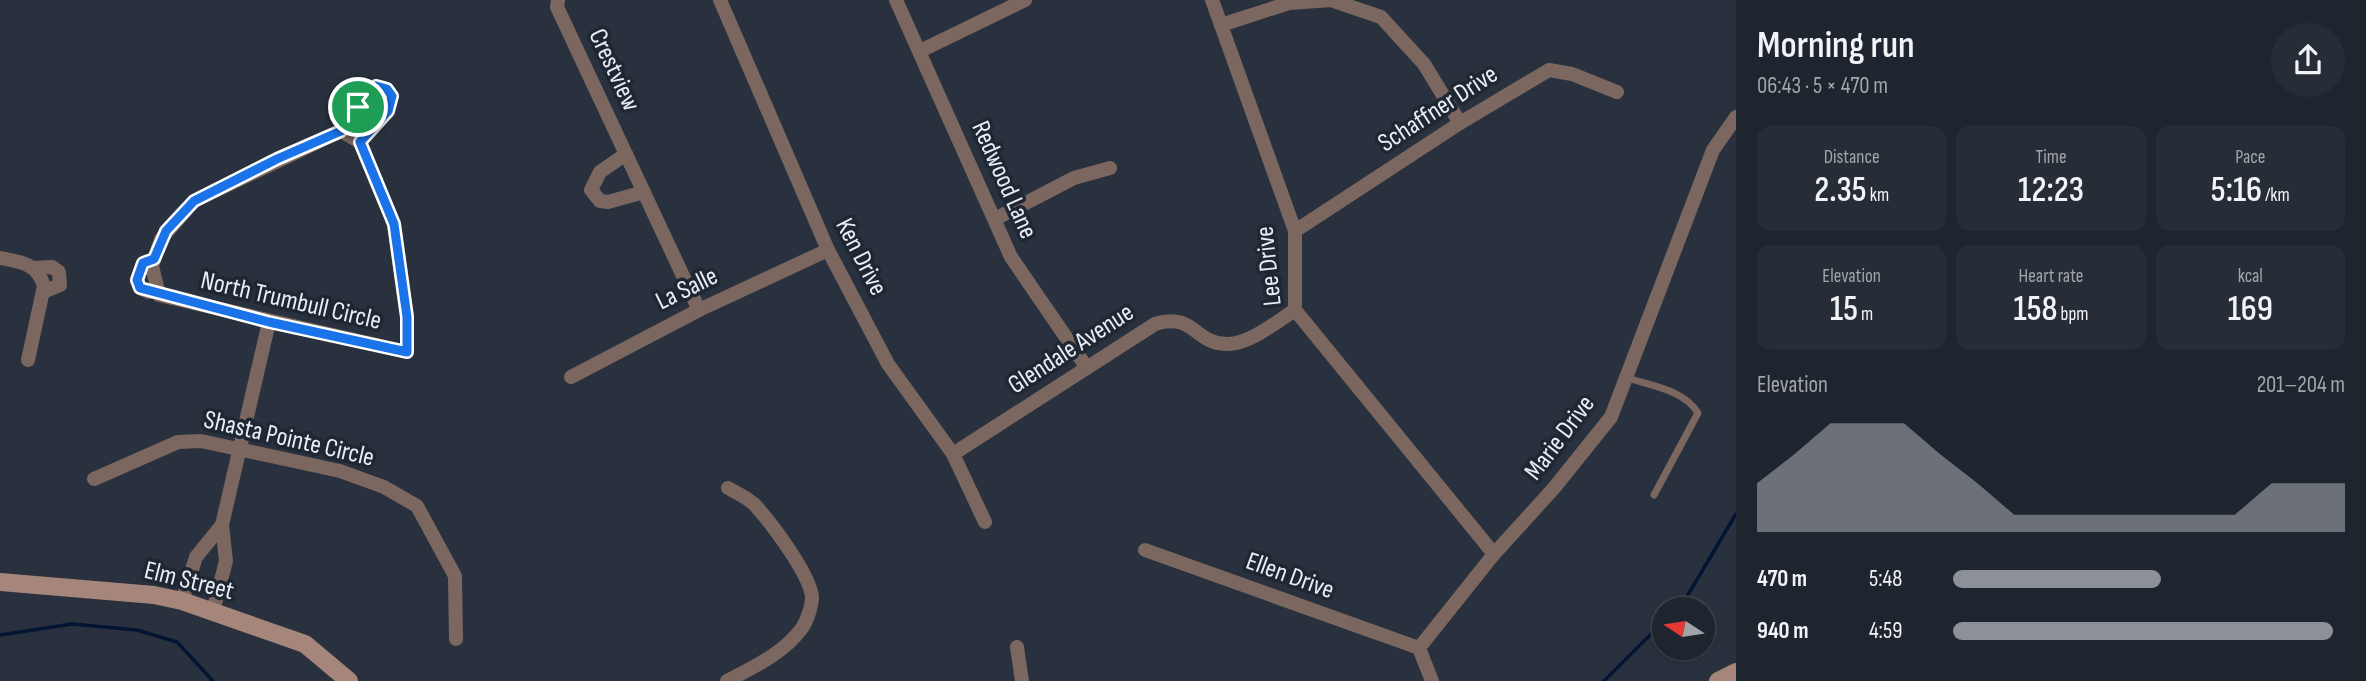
<!DOCTYPE html>
<meta charset="utf-8">
<style>
body{margin:0;font-family:"Sofia Sans Condensed",sans-serif;background:#262d36;color:#f1f3f6;height:100vh;display:flex;flex-direction:column;font-size:26px;white-space:nowrap}
*{box-sizing:border-box;margin:0}
p{font-size:23px;color:#a1a5aa}
.icon{flex:none;width:38px;height:38px;fill:none;stroke:currentColor;stroke-width:2;stroke-linecap:round;stroke-linejoin:round}
.map{position:relative;flex:1;overflow:hidden}
.panel{display:flex;flex-direction:column;background:#1e252e;width:630px}
.panel>*{flex:none}
.needle{width:46px;rotate:282deg}
.fabs{position:absolute;left:1652px;top:597px;display:grid;gap:14px}
.fabs a{display:grid;place-items:center;width:63px;height:63px;border-radius:50%;background:#1e252e;box-shadow:0 2px 5px #0004,0 0 0 2px #3c424a;font-size:35px}
.pin{position:absolute;display:grid;place-items:center;width:60px;height:60px;color:#fff;margin:-30px;border:4px solid #fff;border-radius:50%;box-shadow:0 2px 7px #0007}
.round{display:grid;place-items:center;flex:none;width:74px;height:74px;border-radius:37px;background:#262d36}
.head{display:flex;align-items:center;justify-content:space-between;height:119px;padding:0 21px}
h1{font-size:38px;font-weight:600;line-height:52px}
.figures{display:grid;grid-template-columns:repeat(3,1fr);gap:10px;height:119px;padding:7px 21px}
.figures div{display:grid;align-content:center;border-radius:14px;background:#262d36;text-align:center}
.figures b{font-size:35px;font-weight:600}
.figures small{font-size:19px;font-weight:400}
.figures p{font-size:19px}
.chart{height:196px;padding:14px 21px}
.chart p{display:flex;justify-content:space-between}
.chart svg{width:100%;height:126px;margin-top:7px;fill:#8c9099;opacity:.7}
ul{padding:0 21px;list-style:none;font-size:23px}
li{display:grid;grid-template-columns:112px 84px 1fr;align-items:center;height:52px}
li i{height:18px;border-radius:9px;background:#8c9099}
main{display:flex;flex:1;min-height:0}
.map>svg:first-child{display:block}
.lines{fill:none;stroke-linecap:round;stroke-linejoin:round}
.stream{stroke:#031533;stroke-width:3.5}
.service{stroke:#7c6760;stroke-width:7}
.minor{stroke:#7c6760;stroke-width:14}
.secondary{stroke:#a6857b;stroke-width:18}
.route-casing{stroke:#fff;stroke-width:14}
.route{stroke:#1a73e8;stroke-width:9}
.labels{text-anchor:middle;dominant-baseline:central;stroke-width:7;stroke-linejoin:round;paint-order:stroke}
.street-label{font-size:26px;fill:#e9eff7;stroke:#1f2733}
</style>
<main>
<div class="map">
<svg width="1736" height="681" viewBox="0 0 1736 681">
<rect width="100%" height="100%" fill="#28313d"/>
<g class="lines">
<g class="stream">
<polyline points="1676,609 1686,598 1736,514"/>
<polyline points="0,635 72,624 137,630 177,642 213,681"/>
<polyline points="1604,681 1664,621"/>
</g>
<path class="service" d="M1628,378C1652,386 1684,390 1698,413L1654,495"/>
<g class="minor">
<polyline points="558,0 557,7 699,310"/>
<polyline points="720,0 828,250 888,364 953,454 985,522"/>
<polyline points="896,0 1011,257 1087,368"/>
<polyline points="1212,0 1295,231 1295,310 1494,554"/>
<polyline points="1221,25 1289,3 1331,0 1381,17 1424,64 1460,123"/>
<polyline points="920,51 1025,0"/>
<polygon points="341,131 360,142 394,224 407,317 407,352 159,295 152,266 161,239 194,201"/>
<polyline points="341,131 366,92 376,86 387,89 392,96 388,111 360,142"/>
<polyline points="626,154 600,172 591,190 600,201 608,202 644,192"/>
<polyline points="995,219 1074,178 1110,168"/>
<polyline points="1295,231 1460,123 1549,70 1572,74 1617,92"/>
<path d="M0,258C21,262 37,263 44,286L28,360"/>
<polyline points="154,259 143,263 137,280 140,288 149,292 158,292"/>
<polyline points="33,268 52,267 59,272 60,285 43,292"/>
<polyline points="571,377 699,310 828,250"/>
<path d="M953,454L1155,324C1194,312 1194,343 1226,344C1249,345 1276,322 1295,310"/>
<polyline points="94,479 178,442 201,441 340,471 384,487 417,506 455,576 456,639"/>
<polyline points="1145,550 1419,648"/>
<polyline points="182,601 196,557 222,525"/>
<polyline points="213,611 226,561 222,525 269,322"/>
<polyline points="1017,647 1022,681"/>
<polyline points="1419,648 1494,554 1554,488 1611,417 1713,150 1736,117"/>
<polyline points="1419,648 1432,681"/>
<path d="M727,681C754,667 784,653 802,628C807,621 812,606 812,597C810,574 771,523 755,505C748,498 737,493 728,488"/>
</g>
<g class="secondary">
<polyline points="0,582 154,595 182,601 305,644 349,681"/>
<polyline points="1718,681 1736,672"/>
</g>
</g>
<g class="lines">
<defs>
<polygon id="route" points="376,86 387,89 392,96 388,111 360,142 394,224 407,317 407,352 269,322 140,288 137,280 143,263 154,259 166,231 194,201 277,159 341,131 366,92"/>
</defs>
<use href="#route" class="route-casing"/>
<use href="#route" class="route"/>
</g>
<g class="labels">
<g class="street-label">
<text transform="translate(614 70) rotate(65)">Crestview</text>
<text transform="translate(1438 109) rotate(-33)">Schaffner Drive</text>
<text transform="translate(1004 180) rotate(66)">Redwood Lane</text>
<text transform="translate(861 257) rotate(63)">Ken Drive</text>
<text transform="translate(1269 266) rotate(-96)">Lee Drive</text>
<text transform="translate(687 289) rotate(-26)">La Salle</text>
<text transform="translate(291 301) rotate(13)">North Trumbull Circle</text>
<text transform="translate(1071 349) rotate(-33)">Glendale Avenue</text>
<text transform="translate(1560 438) rotate(-53)">Marie Drive</text>
<text transform="translate(289 439) rotate(13)">Shasta Pointe Circle</text>
<text transform="translate(1290 576) rotate(20)">Ellen Drive</text>
<text transform="translate(189 581) rotate(14)">Elm Street</text>
</g>
</g>
</svg>
<div class="fabs">
<a><svg class="needle" viewBox="-14 -14 28 28"><path d="M0-13l5 13h-10z" fill="#e53935"/><path d="M0 13l5-13h-10z" fill="#a1a5aa"/></svg></a>
</div>
<div class="pin" style="left:358px;top:107px;background:#1e9e55"><svg class="icon" aria-label="arrive" viewBox="0 0 24 24"><path d="M6 21V4h12l-3 4 3 4H6"/></svg></div>
</div>
<section class="panel">
<div class="head"><div><h1>Morning run</h1><p>06:43 · 5 × 470 m</p></div><a class="round"><svg class="icon" aria-label="share" viewBox="0 0 24 24"><path d="M12 15V3M7 8l5-5 5 5M5 13v7h14v-7"/></svg></a></div>
<div class="figures">
<div><p>Distance</p><b>2.35<small> km</small></b></div>
<div><p>Time</p><b>12:23</b></div>
<div><p>Pace</p><b>5:16<small> /km</small></b></div>
</div>
<div class="figures">
<div><p>Elevation</p><b>15<small> m</small></b></div>
<div><p>Heart rate</p><b>158<small> bpm</small></b></div>
<div><p>kcal</p><b>169</b></div>
</div>
<div class="chart"><p><span>Elevation</span>201–204 m</p>
<svg viewBox="0 0 160 44" preserveAspectRatio="none"><path d="M0 44V27L10 17L20 6L30 6L40 6L50 17L60 27L70 38L80 38L90 38L100 38L110 38L120 38L130 38L140 27L150 27L160 27V44z"/></svg>
</div>
<ul>
<li><b>470 m</b>5:48<i style="width:53%"></i></li>
<li><b>940 m</b>4:59<i style="width:97%"></i></li>
</ul>
</section>
</main>
